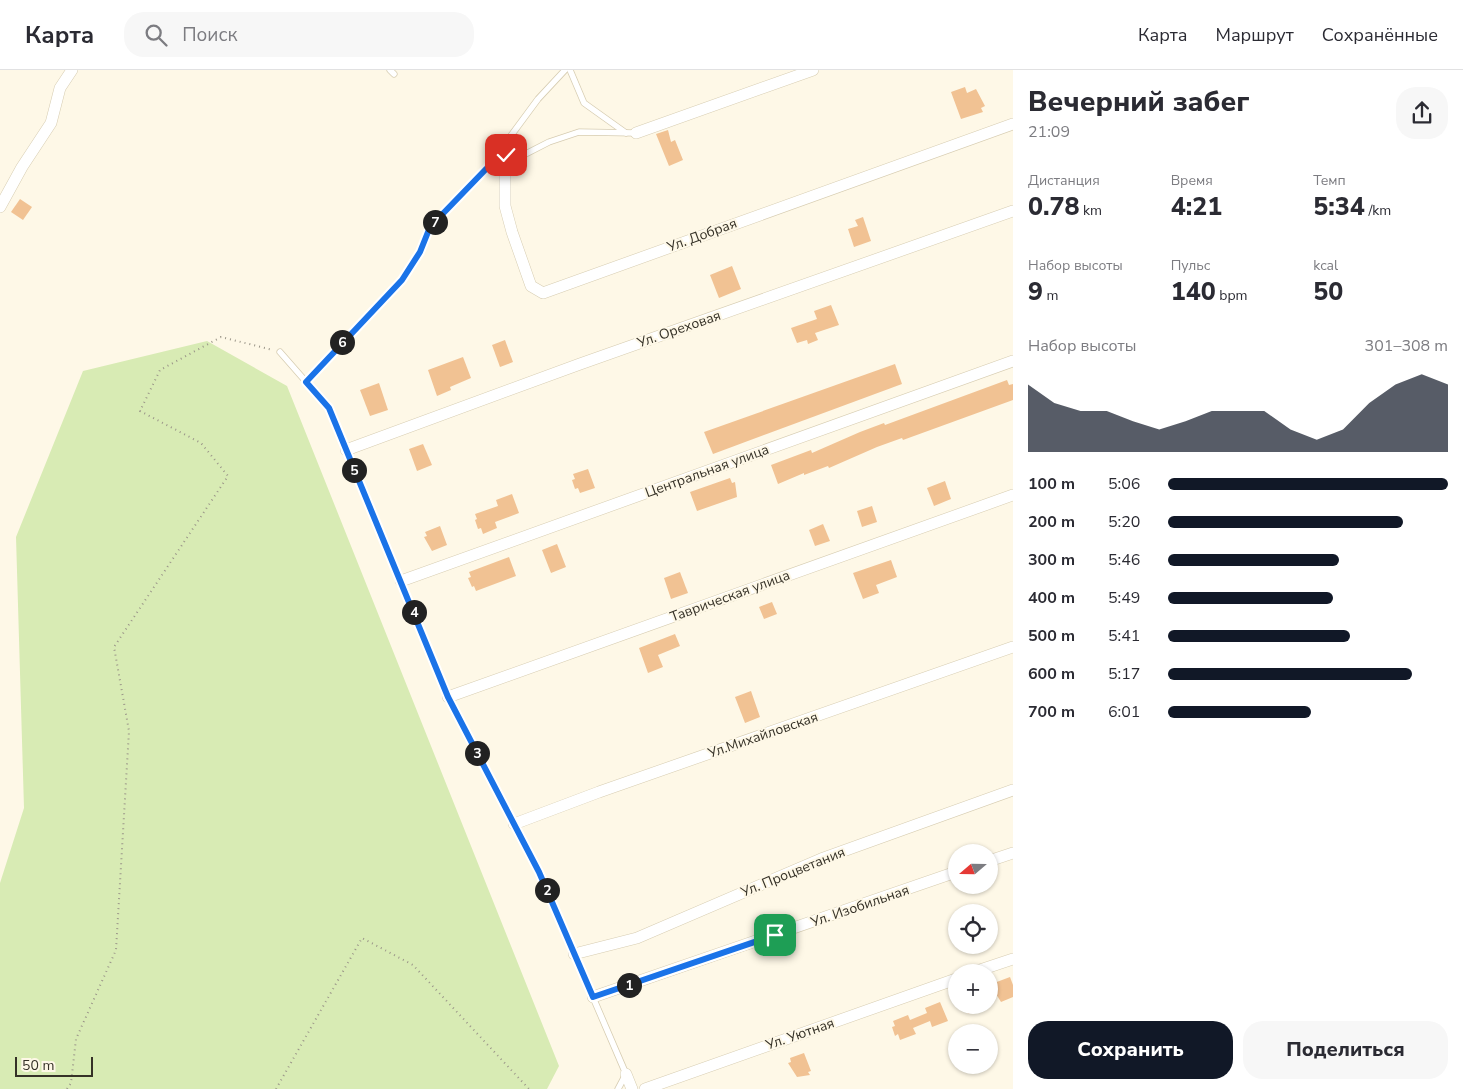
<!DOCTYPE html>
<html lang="ru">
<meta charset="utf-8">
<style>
body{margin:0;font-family:"Nunito Sans",sans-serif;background:#f7f7f7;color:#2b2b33;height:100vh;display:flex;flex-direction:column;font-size:19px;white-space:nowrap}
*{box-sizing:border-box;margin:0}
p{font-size:16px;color:#7c7c81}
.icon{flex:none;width:28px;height:28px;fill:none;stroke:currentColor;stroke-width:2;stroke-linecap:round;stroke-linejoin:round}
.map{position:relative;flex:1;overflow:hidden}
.side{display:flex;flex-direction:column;background:#fff;width:450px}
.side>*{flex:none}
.needle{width:32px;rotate:250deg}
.buttons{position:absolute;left:948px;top:774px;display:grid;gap:10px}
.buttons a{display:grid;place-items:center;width:50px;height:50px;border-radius:50%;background:#fff;box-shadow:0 1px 4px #0004;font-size:25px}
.scale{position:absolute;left:15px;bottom:12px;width:78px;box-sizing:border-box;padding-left:5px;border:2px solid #353127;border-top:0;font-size:14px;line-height:18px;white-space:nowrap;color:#353127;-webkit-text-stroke:4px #fef8e7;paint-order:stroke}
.pin{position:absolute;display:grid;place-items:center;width:42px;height:42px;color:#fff;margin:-21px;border-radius:10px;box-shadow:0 2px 8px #0006}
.km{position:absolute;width:25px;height:25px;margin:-12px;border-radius:50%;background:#222;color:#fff;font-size:14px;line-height:25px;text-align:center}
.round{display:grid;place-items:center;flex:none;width:52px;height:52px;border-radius:20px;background:#f7f7f7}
.head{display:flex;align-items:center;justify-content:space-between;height:85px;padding:0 15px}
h1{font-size:28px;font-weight:800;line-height:38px}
.figures{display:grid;grid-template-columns:repeat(3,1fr);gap:8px;height:85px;padding:5px 15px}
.figures div{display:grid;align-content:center}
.figures b{font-size:25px;font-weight:800}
.figures small{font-size:14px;font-weight:400}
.figures p{font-size:14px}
.chart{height:140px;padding:10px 15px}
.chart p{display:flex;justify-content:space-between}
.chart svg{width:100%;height:90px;margin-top:5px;fill:#111827;opacity:.7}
.primary-button{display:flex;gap:10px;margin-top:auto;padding:10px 15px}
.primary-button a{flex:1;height:58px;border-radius:20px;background:#111827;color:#fff;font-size:20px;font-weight:800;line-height:58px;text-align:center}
.primary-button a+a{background:#f7f7f7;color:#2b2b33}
ul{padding:0 15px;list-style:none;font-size:16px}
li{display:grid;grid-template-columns:80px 60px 1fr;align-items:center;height:38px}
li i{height:12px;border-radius:6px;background:#111827}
header{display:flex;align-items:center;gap:30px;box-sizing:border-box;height:70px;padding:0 25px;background:#fff;border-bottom:1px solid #e1e1e2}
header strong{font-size:24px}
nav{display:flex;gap:28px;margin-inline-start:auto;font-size:18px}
.search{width:350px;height:45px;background:#f7f7f7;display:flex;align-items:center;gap:12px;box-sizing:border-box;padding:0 18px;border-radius:20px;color:#7c7c81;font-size:19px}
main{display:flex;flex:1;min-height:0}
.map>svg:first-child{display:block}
.green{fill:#d8ebb4}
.building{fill:#f1c293}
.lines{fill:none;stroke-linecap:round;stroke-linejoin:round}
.lane-casing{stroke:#d7cdb2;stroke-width:7}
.street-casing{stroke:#d7cdb2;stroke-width:12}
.path{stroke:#9b9689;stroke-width:2;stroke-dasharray:1 4;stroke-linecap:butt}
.lane{stroke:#fff;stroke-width:5.5}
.street{stroke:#fff;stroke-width:11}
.route-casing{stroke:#fff;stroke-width:10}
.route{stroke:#1a73e8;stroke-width:6}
.labels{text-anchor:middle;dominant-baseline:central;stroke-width:4;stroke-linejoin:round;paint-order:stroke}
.street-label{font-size:14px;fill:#353127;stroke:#fef8e7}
</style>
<header>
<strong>Карта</strong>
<div class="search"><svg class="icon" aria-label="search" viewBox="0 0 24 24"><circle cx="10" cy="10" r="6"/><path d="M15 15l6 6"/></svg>Поиск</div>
<nav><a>Карта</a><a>Маршрут</a><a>Сохранённые</a></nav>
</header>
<main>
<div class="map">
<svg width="1013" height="1019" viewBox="0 0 1013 1019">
<rect width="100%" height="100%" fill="#fef8e7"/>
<polygon class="green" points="207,271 287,316 559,996 547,1019 0,1019 0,813 24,738 16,467 83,301"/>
<g class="building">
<polygon points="965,17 967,23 976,19 985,36 981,38 983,42 961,49 951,22"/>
<polygon points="668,60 671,72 675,70 683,90 669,96 656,64"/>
<polygon points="20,129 32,137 23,150 11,142"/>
<polygon points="863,147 871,171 854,177 848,159 858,156 855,150"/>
<polygon points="732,196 741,219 719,228 710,205"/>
<polygon points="831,235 839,255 815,263 818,270 808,274 807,270 797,273 791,258 817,249 814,241"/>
<polygon points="505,270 513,292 500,297 492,275"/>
<polygon points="463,287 471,308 450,317 451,320 437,326 428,300"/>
<polygon points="895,294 902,314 713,384 704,362"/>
<polygon points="1007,310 1009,315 1013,314 1013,330 903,370 902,368 877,377 829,398 828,396 804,405 804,403 778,414 771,395 811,380 812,383 860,362 884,353 885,355"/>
<polygon points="379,313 388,340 370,346 360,320"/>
<polygon points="423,374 432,395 417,401 409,379"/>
<polygon points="588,399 595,418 580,423 578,418 575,419 572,410 575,409 573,404"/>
<polygon points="730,408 732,413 735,412 737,427 697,441 690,422"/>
<polygon points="945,411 951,429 934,436 927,418"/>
<polygon points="512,424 519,443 495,452 497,458 483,464 481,458 478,459 475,450 477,449 475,444 498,436 496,430"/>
<polygon points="872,436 877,452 862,457 857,441"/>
<polygon points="823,454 830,471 815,476 809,460"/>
<polygon points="440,456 447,475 432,481 424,467 427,466 425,462"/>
<polygon points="557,474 566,497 551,503 542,480"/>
<polygon points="509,487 516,506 476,521 474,516 472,517 468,508 471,507 469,502"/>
<polygon points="891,490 897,507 876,515 879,523 863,529 853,503"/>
<polygon points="680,502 688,523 671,529 664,508"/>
<polygon points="772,532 777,544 764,549 759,537"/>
<polygon points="675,564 680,576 658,585 663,597 648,603 639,578"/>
<polygon points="751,621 760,647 745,653 735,627"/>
<polygon points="1010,907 1013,915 1013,927 1001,932 993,919 996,918 994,913"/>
<polygon points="940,932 948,951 932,957 930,951 913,958 916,964 900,970 898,964 895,966 892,957 895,956 893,951 908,945 910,950 927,943 925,938"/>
<polygon points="964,935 991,935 968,944"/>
<polygon points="804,983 811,1001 808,1002 810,1005 797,1007 788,993 791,992 790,988"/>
</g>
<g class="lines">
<defs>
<g id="lane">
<polyline points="390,0 394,4"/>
<polyline points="570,0 584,33 626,63"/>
<polyline points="506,94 549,72 579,62 636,63"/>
<polyline points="280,282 329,338 448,627 539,802 626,1004 618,1019"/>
<polyline points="306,312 402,210 420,182 430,157 487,98 538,29 565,0"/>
</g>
<g id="street">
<polyline points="636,63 813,0"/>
<polyline points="505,74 505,136 512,162 531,216 543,223 1013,54"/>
<polyline points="0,137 22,97 51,53 60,18 72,0"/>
<polyline points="346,380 580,294 1013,141"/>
<polyline points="401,511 1013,291"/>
<polyline points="448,627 1013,425"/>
<polyline points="514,754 599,722 1013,577"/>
<polyline points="989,791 1013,783"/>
<polyline points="574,884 637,868 821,789 1013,720"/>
<polyline points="974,902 1013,889"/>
<polyline points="593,927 956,802"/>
<polyline points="626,1004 632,1019"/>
<polyline points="645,1019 956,909"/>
</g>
</defs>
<use href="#lane" class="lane-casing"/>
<use href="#street" class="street-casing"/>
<g class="path">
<polyline points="67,1019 71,1013 76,969 116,880 129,661 114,577 228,406 201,373 140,341 160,300 221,267 273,280"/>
<polyline points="276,1019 362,868 413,895 529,1019"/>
</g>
<use href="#lane" class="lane"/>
<use href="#street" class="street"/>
</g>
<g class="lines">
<defs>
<polyline id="route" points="506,85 505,74 487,98 430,157 420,182 402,210 306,312 329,338 448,627 539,802 593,927 775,865"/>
</defs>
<use href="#route" class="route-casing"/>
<use href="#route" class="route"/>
</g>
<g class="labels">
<g class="street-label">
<text transform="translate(702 165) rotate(-20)">Ул. Добрая</text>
<text transform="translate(679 259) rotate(-19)">Ул. Ореховая</text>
<text transform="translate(707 401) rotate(-20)">Центральная улица</text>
<text transform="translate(730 526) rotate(-20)">Таврическая улица</text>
<text transform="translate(763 665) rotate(-19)">Ул.Михайловская</text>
<text transform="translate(793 802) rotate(-22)">Ул. Процветания</text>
<text transform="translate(860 836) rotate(-19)">Ул. Изобильная</text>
<text transform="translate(800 964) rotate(-19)">Ул. Уютная</text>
</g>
</g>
</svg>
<div class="buttons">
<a><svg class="needle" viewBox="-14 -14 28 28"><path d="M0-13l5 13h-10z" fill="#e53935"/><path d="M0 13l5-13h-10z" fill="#7c7c81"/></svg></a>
<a><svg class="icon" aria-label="locate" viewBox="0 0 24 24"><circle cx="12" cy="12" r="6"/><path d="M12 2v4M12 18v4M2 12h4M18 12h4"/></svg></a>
<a>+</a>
<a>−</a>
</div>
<div class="scale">50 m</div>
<div class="pin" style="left:775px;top:865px;background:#1e9e55"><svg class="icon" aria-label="arrive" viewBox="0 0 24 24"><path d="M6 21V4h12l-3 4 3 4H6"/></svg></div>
<div class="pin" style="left:506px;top:85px;background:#d93025"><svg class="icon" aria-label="check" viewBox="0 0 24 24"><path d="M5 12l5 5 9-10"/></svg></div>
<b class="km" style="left:629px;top:915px">1</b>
<b class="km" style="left:547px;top:820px">2</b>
<b class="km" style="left:477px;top:683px">3</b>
<b class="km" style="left:414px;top:542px">4</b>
<b class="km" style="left:354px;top:400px">5</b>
<b class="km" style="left:342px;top:272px">6</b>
<b class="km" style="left:435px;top:152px">7</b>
</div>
<section class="side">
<div class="head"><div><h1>Вечерний забег</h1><p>21:09</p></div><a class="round"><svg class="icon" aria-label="share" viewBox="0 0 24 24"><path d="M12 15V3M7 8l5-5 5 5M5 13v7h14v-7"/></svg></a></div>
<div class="figures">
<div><p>Дистанция</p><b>0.78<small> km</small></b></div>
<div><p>Время</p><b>4:21</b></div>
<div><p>Темп</p><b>5:34<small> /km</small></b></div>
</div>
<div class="figures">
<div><p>Набор высоты</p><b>9<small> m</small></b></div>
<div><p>Пульс</p><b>140<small> bpm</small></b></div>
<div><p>kcal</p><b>50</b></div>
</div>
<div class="chart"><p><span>Набор высоты</span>301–308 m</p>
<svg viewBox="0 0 160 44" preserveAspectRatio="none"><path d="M0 44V11L10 20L20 24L30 24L40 29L50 33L60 29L70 24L80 24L90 24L100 33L110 38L120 33L130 20L140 11L150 6L160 11V44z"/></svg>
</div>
<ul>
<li><b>100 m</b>5:06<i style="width:100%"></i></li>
<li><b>200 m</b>5:20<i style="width:84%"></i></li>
<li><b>300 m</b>5:46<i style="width:61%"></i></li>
<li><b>400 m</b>5:49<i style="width:59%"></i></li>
<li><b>500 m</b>5:41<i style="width:65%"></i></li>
<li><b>600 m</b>5:17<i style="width:87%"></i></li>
<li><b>700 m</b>6:01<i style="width:51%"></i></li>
</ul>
<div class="primary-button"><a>Сохранить</a><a>Поделиться</a></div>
</section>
</main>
